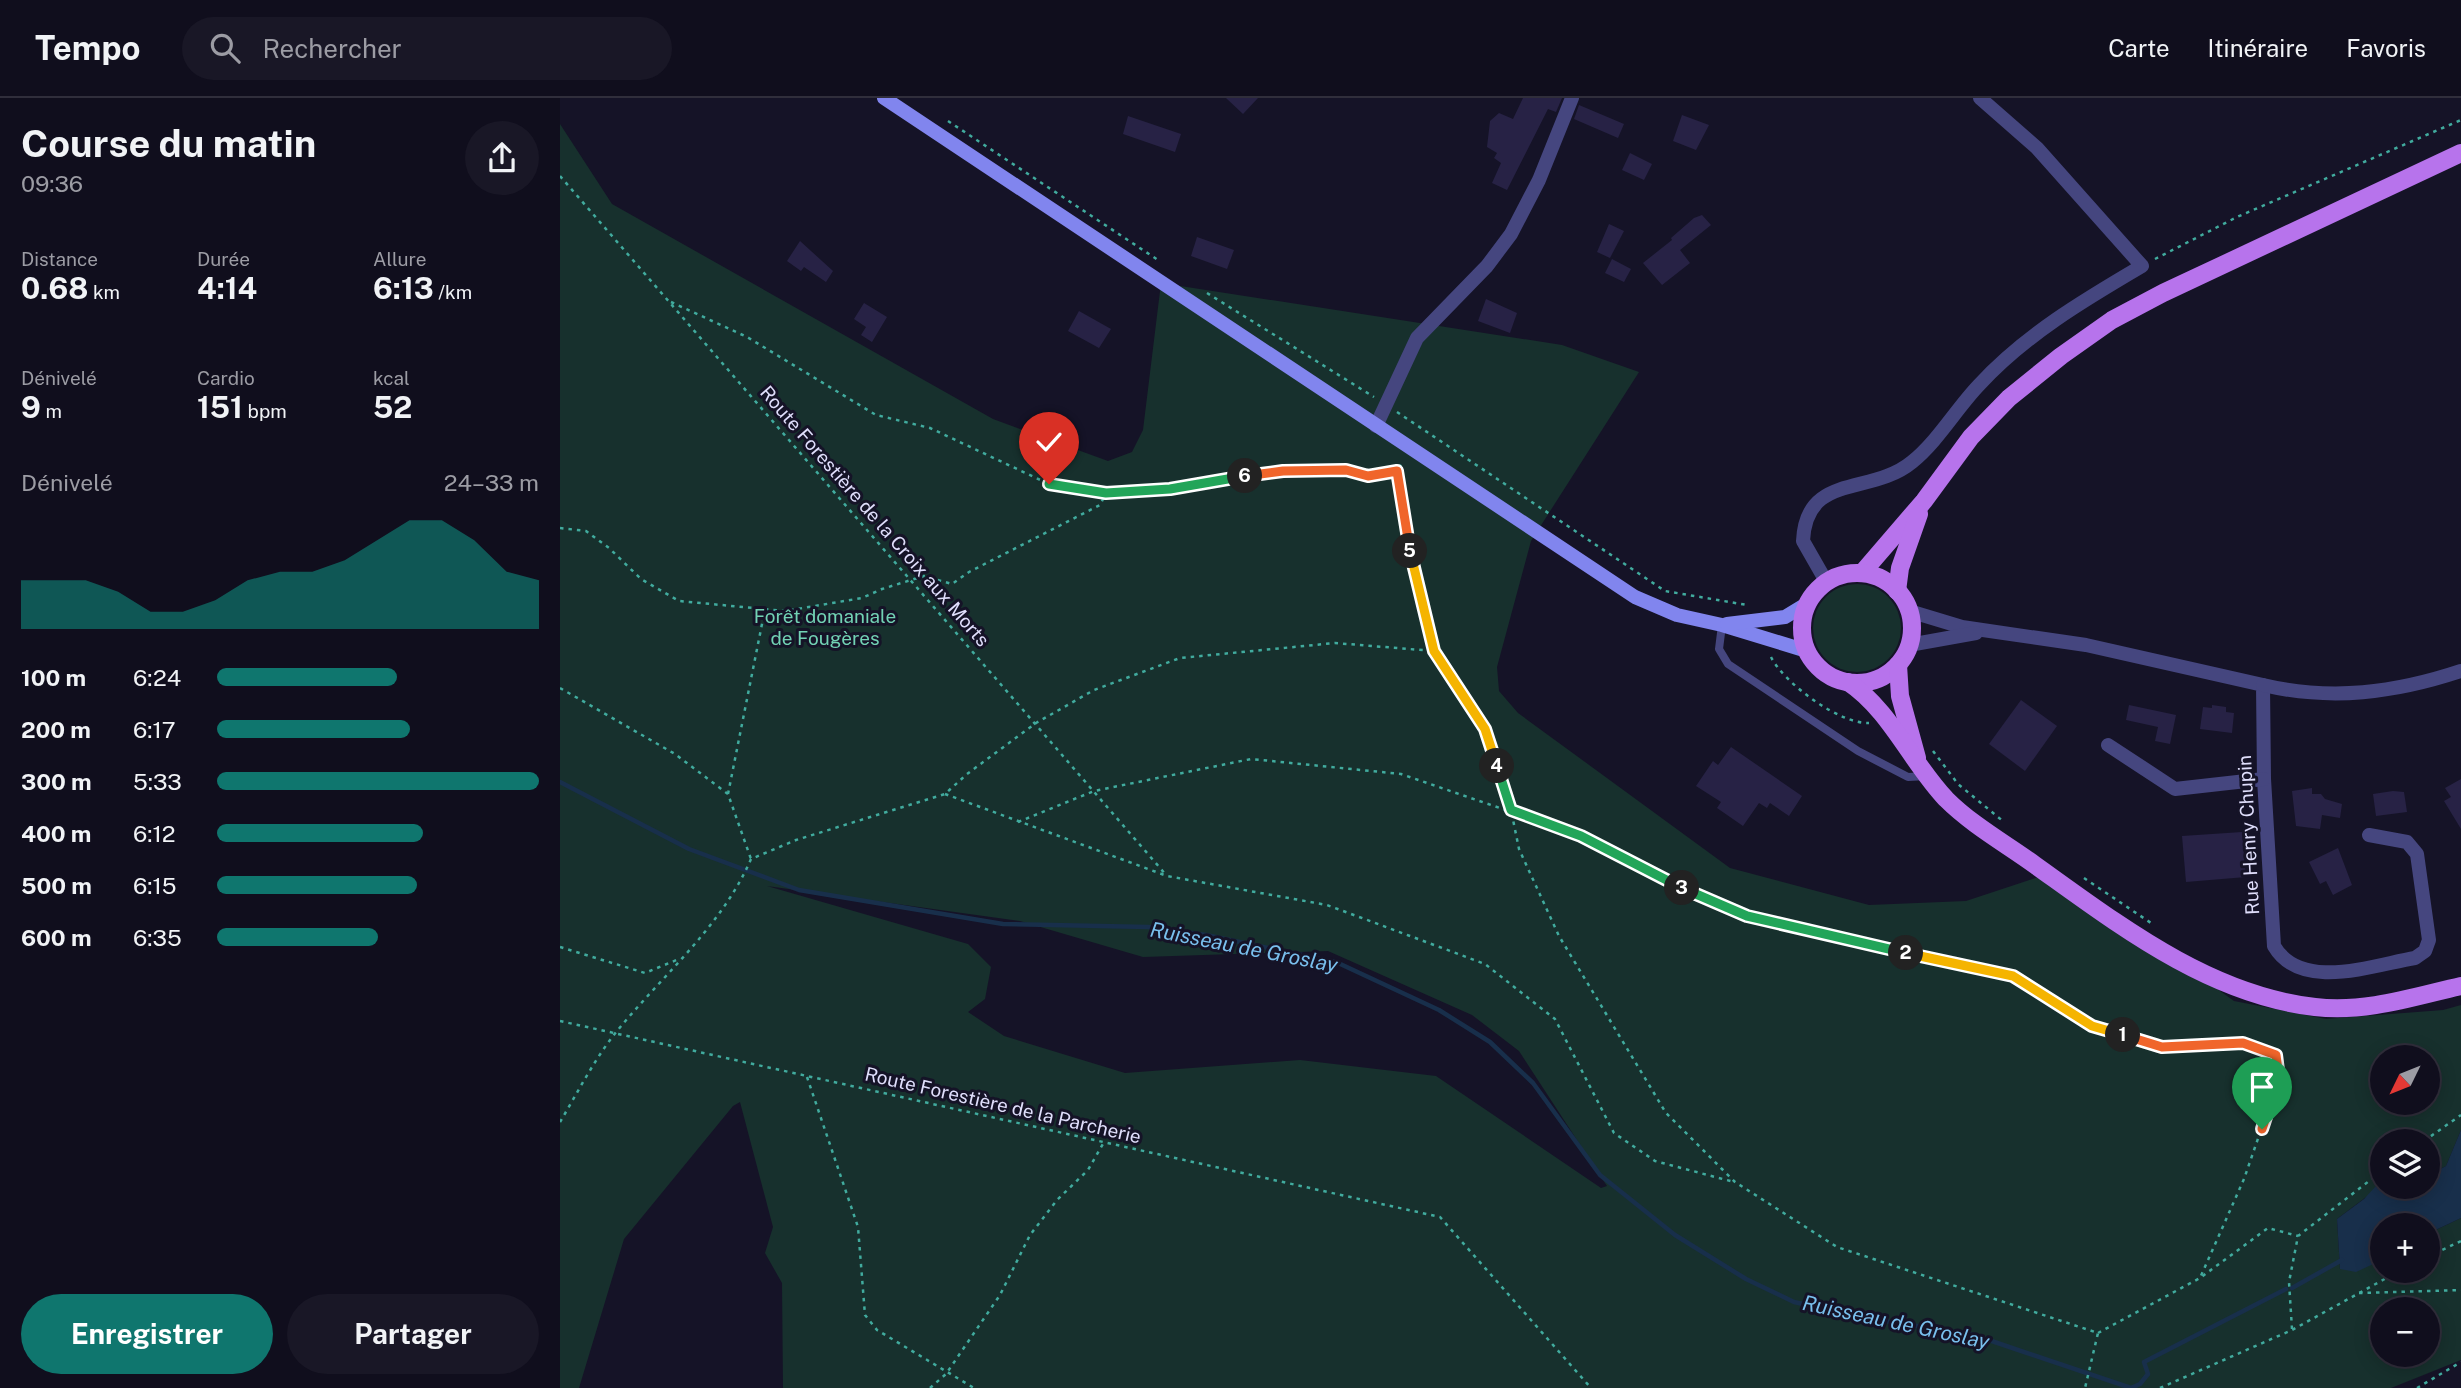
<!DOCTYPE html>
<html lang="fr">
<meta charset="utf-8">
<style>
body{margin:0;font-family:"Public Sans",sans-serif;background:#191726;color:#f1f3f6;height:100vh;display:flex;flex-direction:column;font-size:26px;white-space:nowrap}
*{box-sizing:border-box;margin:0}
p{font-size:23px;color:#9c9ca4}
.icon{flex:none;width:38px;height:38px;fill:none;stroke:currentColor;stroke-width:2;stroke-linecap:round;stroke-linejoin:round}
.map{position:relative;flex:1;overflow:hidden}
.drawer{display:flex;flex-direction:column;background:#100e1d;width:560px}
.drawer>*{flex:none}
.needle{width:46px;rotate:227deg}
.fabs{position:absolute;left:1810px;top:947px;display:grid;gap:14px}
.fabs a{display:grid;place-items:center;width:70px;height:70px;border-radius:50%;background:#100e1d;box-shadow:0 4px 18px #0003,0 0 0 2px #302e3b;font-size:35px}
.pin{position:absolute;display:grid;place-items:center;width:60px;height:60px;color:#fff;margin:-72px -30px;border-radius:50% 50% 50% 0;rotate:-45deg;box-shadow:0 0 7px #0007}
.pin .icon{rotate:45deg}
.km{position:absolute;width:35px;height:35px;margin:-18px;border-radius:50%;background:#222;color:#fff;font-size:19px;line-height:35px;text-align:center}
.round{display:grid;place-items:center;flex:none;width:74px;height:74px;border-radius:37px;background:#191726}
.summary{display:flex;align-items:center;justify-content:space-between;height:119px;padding:0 21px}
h1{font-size:38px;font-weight:700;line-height:52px}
.stats{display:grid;grid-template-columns:repeat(3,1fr);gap:10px;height:119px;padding:7px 21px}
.stats div{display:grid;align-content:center}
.stats b{font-size:30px;font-weight:700}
.stats small{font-size:19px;font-weight:400}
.stats p{font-size:19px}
.chart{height:196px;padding:14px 21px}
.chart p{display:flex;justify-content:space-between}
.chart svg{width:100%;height:126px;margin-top:7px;fill:#0f766e;opacity:.7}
.cta{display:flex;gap:14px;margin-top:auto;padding:14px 21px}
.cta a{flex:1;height:80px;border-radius:42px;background:#0f766e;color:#fff;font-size:28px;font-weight:700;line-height:80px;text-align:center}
.cta a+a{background:#191726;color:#f1f3f6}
ul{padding:0 21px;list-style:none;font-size:23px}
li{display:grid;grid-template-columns:112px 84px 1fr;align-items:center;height:52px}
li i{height:18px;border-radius:9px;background:#0f766e}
header{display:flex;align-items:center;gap:42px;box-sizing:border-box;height:98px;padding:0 35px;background:#100e1d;border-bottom:2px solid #302e3b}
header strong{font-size:33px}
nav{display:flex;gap:38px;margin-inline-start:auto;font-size:24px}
.search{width:490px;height:63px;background:#191726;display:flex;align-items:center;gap:18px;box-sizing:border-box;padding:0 24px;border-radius:38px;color:#9c9ca4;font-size:26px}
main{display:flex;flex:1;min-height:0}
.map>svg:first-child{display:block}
.green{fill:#17302d;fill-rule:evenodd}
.water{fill:#182f4b}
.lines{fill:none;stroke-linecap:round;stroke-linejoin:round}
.stream{stroke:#182f4b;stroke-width:4.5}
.building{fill:#272245}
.path{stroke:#41ab9e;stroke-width:2.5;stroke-dasharray:3.5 5;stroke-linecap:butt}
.service{stroke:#45467f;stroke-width:8}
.minor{stroke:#45467f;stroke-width:14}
.secondary{stroke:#8185ee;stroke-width:14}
.primary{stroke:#b773ec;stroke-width:18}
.split-1-casing{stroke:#fff;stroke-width:14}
.split-2-casing{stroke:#fff;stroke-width:14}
.split-3-casing{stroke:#fff;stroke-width:14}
.split-4-casing{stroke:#fff;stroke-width:14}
.split-5-casing{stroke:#fff;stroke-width:14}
.split-6-casing{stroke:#fff;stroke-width:14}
.split-7-casing{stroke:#fff;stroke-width:14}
.split-1{stroke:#f0652b;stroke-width:9}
.split-2{stroke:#f5b400;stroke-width:9}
.split-3{stroke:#22a559;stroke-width:9}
.split-4{stroke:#22a559;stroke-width:9}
.split-5{stroke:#f5b400;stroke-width:9}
.split-6{stroke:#f0652b;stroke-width:9}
.split-7{stroke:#22a559;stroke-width:9}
.labels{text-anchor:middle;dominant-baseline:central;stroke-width:6;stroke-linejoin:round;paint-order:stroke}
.street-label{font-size:19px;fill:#dfdefb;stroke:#151327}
.park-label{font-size:19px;fill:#72d2b4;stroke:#151327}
.water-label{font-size:21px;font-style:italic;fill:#79bfed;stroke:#151327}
</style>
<header>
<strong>Tempo</strong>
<div class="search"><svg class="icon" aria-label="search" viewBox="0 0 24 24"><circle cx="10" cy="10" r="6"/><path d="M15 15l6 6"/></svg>Rechercher</div>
<nav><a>Carte</a><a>Itinéraire</a><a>Favoris</a></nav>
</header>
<main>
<section class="drawer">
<div class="summary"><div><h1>Course du matin</h1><p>09:36</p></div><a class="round"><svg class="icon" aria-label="share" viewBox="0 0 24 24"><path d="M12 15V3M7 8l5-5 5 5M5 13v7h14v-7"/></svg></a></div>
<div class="stats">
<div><p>Distance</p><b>0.68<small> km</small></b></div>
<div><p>Durée</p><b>4:14</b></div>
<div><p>Allure</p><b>6:13<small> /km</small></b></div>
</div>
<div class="stats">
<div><p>Dénivelé</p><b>9<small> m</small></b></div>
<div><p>Cardio</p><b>151<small> bpm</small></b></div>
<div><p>kcal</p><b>52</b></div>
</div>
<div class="chart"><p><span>Dénivelé</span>24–33 m</p>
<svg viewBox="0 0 160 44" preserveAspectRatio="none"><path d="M0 44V27L10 27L20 27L30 31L40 38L50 38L60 34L70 27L80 24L90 24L100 20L110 13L120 6L130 6L140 13L150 24L160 27V44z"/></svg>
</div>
<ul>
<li><b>100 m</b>6:24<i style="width:56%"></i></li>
<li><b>200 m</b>6:17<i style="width:60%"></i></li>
<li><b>300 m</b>5:33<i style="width:100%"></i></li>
<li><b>400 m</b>6:12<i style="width:64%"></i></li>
<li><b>500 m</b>6:15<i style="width:62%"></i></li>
<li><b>600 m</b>6:35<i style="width:50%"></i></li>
</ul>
<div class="cta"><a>Enregistrer</a><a>Partager</a></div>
</section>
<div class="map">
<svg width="1901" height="1290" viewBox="0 0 1901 1290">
<rect width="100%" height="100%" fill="#151327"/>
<g class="green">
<path d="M0,26L52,106L433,321L548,363L572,354L583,332L601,185L1002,247L1079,274L971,443L937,569L939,593L958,615L1170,770L1309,807L1406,803L1494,774L1674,903L1766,921L1883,912L1901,907V1032L1886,1068L1867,1078V1043H1822V1087L1777,1121L1780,1171L1822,1162V1172H1867V1136L1901,1120V1262L1831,1290H223L222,1185L205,1155L213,1129L180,1004L173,1008L64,1141L19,1290H0ZM207,788L460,823L583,859L768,853L912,917L959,953L1047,1088L1041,1090L876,978L740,962L565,975L444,938L408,914L425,901L431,869L408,846ZM1822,959H1867V1004H1822ZM1822,1211H1867V1256H1822Z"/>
<circle cx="1297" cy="530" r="44"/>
</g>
<polygon class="water" points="1901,1032 1901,1120 1867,1136 1867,1127 1822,1127 1822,1162 1796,1174 1780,1171 1777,1121 1804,1101 1816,1088 1867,1088 1867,1078 1886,1068"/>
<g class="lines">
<g class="stream">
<polyline points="0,684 129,751 239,792 443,826 588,829 646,837 776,864 879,912 930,944 973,985 1040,1077 1115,1137 1186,1181 1234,1204 1306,1220 1414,1237 1571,1290 1580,1286 1588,1276 1584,1264 1726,1191"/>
<polyline points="1732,1190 1782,1162"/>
</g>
</g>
<g class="building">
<polygon points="666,0 698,0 683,16"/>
<polygon points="963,0 1002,0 996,14 988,11 947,92 932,85 941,65 934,60 937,55 927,49 930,23 939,15 953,21"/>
<polygon points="1019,7 1064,26 1058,40 1014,21"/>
<polygon points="1122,17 1149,27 1136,52 1113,43"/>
<polygon points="568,18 621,36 615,54 563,36"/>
<polygon points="1070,55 1092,66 1084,82 1062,72"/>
<polygon points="1142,117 1151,127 1120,152 1130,165 1102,187 1083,165 1112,142 1111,140 1134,120"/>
<polygon points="1049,126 1064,133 1050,160 1037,154"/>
<polygon points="637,139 674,152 667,171 631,158"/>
<polygon points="240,143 273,173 266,184 244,169 241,173 227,163"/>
<polygon points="1052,161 1071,171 1064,184 1045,175"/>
<polygon points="926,201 957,215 950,235 918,223"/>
<polygon points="304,205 327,219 312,244 301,237 306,229 294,221"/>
<polygon points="519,213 551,231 539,250 508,233"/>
<polygon points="1461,602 1497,628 1465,673 1429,646"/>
<polygon points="1569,607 1616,617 1610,646 1595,643 1598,629 1566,622"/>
<polygon points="1652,607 1666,609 1666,614 1674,615 1672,635 1640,631 1643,609 1652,610"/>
<polygon points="1171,649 1242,698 1229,718 1210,705 1207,710 1199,705 1183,728 1157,710 1161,704 1136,688 1153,663 1158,667"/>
<polygon points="1901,681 1901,731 1884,703 1891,699 1885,690"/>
<polygon points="1752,690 1752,696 1761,696 1765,701 1782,706 1780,720 1762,717 1760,731 1736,728 1732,693"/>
<polygon points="1833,693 1844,694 1847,714 1816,718 1813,696"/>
<polygon points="1682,734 1686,779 1626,784 1622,738"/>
<polygon points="1778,750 1792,787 1773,797 1766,783 1760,786 1749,764"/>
</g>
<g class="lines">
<g class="path">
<polyline points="388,23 598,162"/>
<polyline points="0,78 607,778"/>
<polyline points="1595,161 1677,119 1901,22"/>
<polyline points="647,195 814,299"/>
<polyline points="111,204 187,239 316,317 370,330 489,386 546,395"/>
<polyline points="837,314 1105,493 1187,507"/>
<polyline points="837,373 850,452 874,553 925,631 951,712 959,751 999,838 1106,1015 1175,1084 1277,1149 1538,1235 1525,1290"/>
<path d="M0,430L26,433L49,450L81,481L119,503L225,513L302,500L322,491L364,478L392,486L409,474L540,407L546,395C567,394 590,395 611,391C649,386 685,376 724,373C762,371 800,379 837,373L843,363"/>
<path d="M1211,559C1224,585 1279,626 1309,625"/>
<polyline points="0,590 115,656 168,696 191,761"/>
<polyline points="1373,653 1398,686 1444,724"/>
<polyline points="168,696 205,511"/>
<polyline points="385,696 607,778 767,807 925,866 995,921 1054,1035 1095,1063 1174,1084"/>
<polyline points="458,724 534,693 691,661 841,676 1021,738 1125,792 1187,818 1453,878 1532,928 1602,949 1683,945 1716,957 1719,980 1684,1081 1640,1180"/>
<polyline points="1524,780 1594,827"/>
<polyline points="0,849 85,875 119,861"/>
<polyline points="0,923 880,1119 1031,1290"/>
<polyline points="247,979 298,1129 305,1217 317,1232 414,1290"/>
<path d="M0,1024C18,994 35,960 57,933C102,878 162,828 191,761L236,742L385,696L407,676L476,625L534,592L620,560L775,545L874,553"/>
<polyline points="1864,1043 1901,1017"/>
<polyline points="1867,1159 1901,1143"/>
<polyline points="1799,1195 1901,1192"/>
<polyline points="1732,1231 1729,1184 1738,1138 1822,1073"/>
<polyline points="1538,1235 1640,1180 1708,1130 1738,1138"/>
<polyline points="370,1290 386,1276 440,1197 470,1137 497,1102 528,1072 544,1044"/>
<polyline points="1600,1290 1732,1232 1841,1172"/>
<polyline points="1857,1290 1901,1264"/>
</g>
<polyline class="service" points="1162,527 1159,551 1168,566 1298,653 1348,679 1367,678"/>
<g class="minor">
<polyline points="816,328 857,240 927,168 951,136 979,82 1012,0"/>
<path d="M1267,485L1243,443C1246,374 1311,398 1352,364C1378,343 1396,311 1419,287C1465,237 1524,202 1582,168L1477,50L1420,0"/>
<path d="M1349,513L1402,529L1526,547L1703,587L1704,681L1714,848C1741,894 1813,867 1855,860L1865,853L1869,842L1857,756L1847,744L1809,737"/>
<polyline points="1349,547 1416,535"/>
<path d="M1703,587C1771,603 1835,595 1901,573"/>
<polyline points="1548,647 1615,691 1704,681"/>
</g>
<g class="secondary">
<polyline points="324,0 1075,499 1117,517 1162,527 1247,553"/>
<polyline points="1167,526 1225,519 1248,505"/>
</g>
<g class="primary">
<polyline points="1302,475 1364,403 1411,339 1449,300 1501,258 1552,222 1603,195 1901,55"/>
<circle cx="1297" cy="530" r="55"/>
<polyline points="1337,493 1340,470 1359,416"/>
<polyline points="1338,567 1340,598 1357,660"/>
<path d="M1288,584C1330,612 1351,664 1386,701C1412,727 1446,746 1475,767C1559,827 1649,897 1755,909C1805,915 1853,899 1901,888"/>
</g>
</g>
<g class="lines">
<defs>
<polyline id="split-1" points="1563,937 1602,949 1683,945 1716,957 1719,980 1702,1031"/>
<polyline id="split-2" points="1346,855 1453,878 1532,928 1563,937"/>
<polyline id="split-3" points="1122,790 1187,818 1346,855"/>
<polyline id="split-4" points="937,668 951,712 1021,738 1122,790"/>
<polyline id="split-5" points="850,453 874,553 925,631 937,668"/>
<polyline id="split-6" points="685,378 723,373 786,372 808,378 837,373 850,453"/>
<polyline id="split-7" points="489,386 546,395 610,391 685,378"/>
</defs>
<use href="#split-1" class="split-1-casing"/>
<use href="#split-2" class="split-2-casing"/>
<use href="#split-3" class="split-3-casing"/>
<use href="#split-4" class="split-4-casing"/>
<use href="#split-5" class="split-5-casing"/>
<use href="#split-6" class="split-6-casing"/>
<use href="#split-7" class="split-7-casing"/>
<use href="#split-1" class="split-1"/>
<use href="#split-2" class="split-2"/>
<use href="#split-3" class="split-3"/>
<use href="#split-4" class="split-4"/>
<use href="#split-5" class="split-5"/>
<use href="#split-6" class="split-6"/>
<use href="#split-7" class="split-7"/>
</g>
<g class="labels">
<g class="street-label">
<text transform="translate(315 418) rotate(49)">Route Forestière de la Croix aux Morts</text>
<text transform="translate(1688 737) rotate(-93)">Rue Henry Chupin</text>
<text transform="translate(443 1007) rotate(13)">Route Forestière de la Parcherie</text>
</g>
<g class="park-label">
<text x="265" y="518">Forêt domaniale<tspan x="265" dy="22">de Fougères</tspan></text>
</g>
<g class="water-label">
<text transform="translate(684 849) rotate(11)">Ruisseau de Groslay</text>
<text transform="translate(1336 1224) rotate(12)">Ruisseau de Groslay</text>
</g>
</g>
</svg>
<div class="fabs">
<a><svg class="needle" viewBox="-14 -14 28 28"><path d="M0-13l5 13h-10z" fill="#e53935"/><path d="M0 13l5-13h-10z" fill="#9c9ca4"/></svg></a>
<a><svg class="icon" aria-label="layers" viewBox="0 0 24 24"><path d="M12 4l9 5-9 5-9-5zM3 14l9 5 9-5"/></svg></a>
<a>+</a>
<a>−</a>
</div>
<div class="pin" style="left:1702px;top:1031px;background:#1e9e55"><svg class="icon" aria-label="arrive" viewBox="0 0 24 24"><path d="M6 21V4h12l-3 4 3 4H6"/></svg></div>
<div class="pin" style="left:489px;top:386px;background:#d93025"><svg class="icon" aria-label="check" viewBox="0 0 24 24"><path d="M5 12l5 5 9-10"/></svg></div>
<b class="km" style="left:1563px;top:937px">1</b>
<b class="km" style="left:1346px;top:855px">2</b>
<b class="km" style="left:1122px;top:790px">3</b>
<b class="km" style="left:937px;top:668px">4</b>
<b class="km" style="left:850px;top:453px">5</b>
<b class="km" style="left:685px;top:378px">6</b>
</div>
</main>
